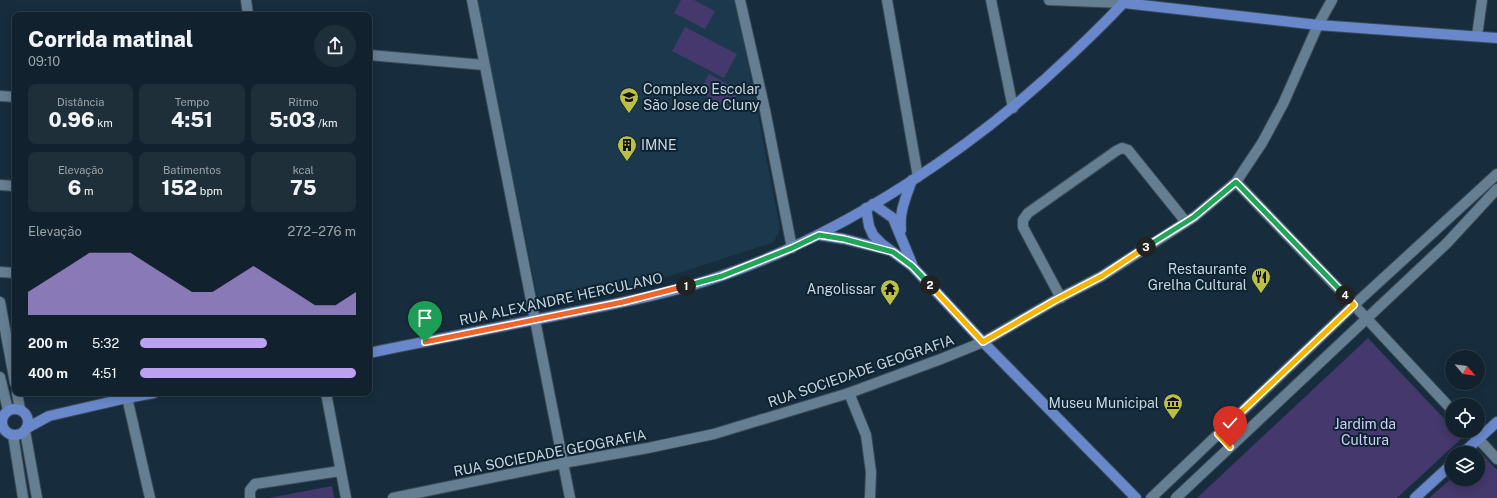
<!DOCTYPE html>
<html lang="pt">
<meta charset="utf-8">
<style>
body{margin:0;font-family:"Public Sans",sans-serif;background:#1e2f3a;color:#f1f3f6;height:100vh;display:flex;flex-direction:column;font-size:15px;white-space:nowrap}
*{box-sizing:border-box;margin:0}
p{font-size:13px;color:#9ca4aa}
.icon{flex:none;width:22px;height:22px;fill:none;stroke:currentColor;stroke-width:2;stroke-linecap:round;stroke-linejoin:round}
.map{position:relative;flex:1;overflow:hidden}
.panel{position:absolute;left:12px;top:12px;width:360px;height:384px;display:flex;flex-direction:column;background:#11222e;border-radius:8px;box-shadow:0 2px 10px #0003,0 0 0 1px #303f4a}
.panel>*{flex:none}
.needle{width:26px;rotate:118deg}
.buttons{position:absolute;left:1445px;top:350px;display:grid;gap:8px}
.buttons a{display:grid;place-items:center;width:40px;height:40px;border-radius:50%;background:#11222e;box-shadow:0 2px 10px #0003,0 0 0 1px #303f4a;font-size:20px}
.pin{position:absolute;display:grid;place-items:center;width:34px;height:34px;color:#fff;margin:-41px -17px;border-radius:50% 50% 50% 0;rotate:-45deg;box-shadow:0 0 4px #0007}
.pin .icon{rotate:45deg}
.km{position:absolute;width:20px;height:20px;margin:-10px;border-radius:50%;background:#222;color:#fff;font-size:11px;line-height:20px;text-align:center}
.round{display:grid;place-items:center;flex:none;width:42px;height:42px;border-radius:21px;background:#1e2f3a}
.head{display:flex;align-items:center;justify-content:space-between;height:68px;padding:0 16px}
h1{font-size:22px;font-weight:800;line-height:30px}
.stats{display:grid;grid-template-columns:repeat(3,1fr);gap:6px;height:68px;padding:4px 16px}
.stats div{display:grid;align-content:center;border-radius:8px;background:#1e2f3a;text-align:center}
.stats b{font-size:20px;font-weight:800}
.stats small{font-size:11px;font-weight:400}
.stats p{font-size:11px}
.chart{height:112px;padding:8px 16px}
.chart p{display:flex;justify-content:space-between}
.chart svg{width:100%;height:72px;margin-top:4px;fill:#bca0f2;opacity:.7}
ul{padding:0 16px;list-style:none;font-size:13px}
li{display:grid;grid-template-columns:64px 48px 1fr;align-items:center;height:30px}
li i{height:10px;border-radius:5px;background:#bca0f2}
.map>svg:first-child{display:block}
.built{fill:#1c384c}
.green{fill:#44386c}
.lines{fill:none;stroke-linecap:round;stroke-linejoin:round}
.minor-casing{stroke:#384b58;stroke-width:12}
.major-casing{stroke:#384b58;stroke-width:12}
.minor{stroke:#667e91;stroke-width:10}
.major{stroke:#6988cb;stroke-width:10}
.split-1-casing{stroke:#fff;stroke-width:8}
.split-2-casing{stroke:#fff;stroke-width:8}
.split-3-casing{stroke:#fff;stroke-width:8}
.split-4-casing{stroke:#fff;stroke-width:8}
.split-5-casing{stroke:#fff;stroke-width:8}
.split-1{stroke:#f0652b;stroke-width:5}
.split-2{stroke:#22a559;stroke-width:5}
.split-3{stroke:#f5b400;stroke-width:5}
.split-4{stroke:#22a559;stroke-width:5}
.split-5{stroke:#f5b400;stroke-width:5}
.labels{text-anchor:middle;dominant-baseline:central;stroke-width:4;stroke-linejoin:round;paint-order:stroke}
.poi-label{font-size:14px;fill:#c7d5df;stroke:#0d2332;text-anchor:end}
.street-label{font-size:14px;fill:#c7d5df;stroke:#0d2332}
.park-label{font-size:14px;fill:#d2cbf7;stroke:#0d2332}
</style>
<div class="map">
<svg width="1497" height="498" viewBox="0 0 1497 498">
<rect width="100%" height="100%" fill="#172d3d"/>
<polygon class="built" points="477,0 736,0 780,229 774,242 648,283 544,305 538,300"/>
<g class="green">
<polygon points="681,0 694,0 715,11 705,29 674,13"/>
<polygon points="685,27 737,54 724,78 672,51"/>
<polygon points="709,74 739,90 730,109 699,92"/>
<polygon points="1368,338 1452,427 1452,431 1456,431 1462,438 1397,498 1197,498"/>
<polygon points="1481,453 1497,470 1497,498 1429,498 1452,478 1478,479 1478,455"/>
<polygon points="332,486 334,498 269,498"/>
</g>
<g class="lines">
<defs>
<g id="minor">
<polyline points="246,0 248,15"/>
<polyline points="472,0 570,498"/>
<polyline points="740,0 765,110 792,248"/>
<polyline points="887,0 918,177"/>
<polyline points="991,0 1013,108"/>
<polyline points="1049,0 1124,3"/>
<polyline points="1477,36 1482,0"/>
<polyline points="369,55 484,65"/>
<polyline points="0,96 15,97"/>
<polyline points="1236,182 1354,305 1452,410"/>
<polyline points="0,185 15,186"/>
<polyline points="0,272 15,273"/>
<polyline points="1061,298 1023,227 1023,220 1028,213 1116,151 1122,148 1128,150 1186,222"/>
<polyline points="0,302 15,383"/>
<polyline points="0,377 8,410"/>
<polyline points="17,393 20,409"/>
<polyline points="126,393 150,498"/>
<polyline points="326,393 346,498"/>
<polyline points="849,393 866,435 871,472 870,498"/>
<polyline points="25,431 37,498"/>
<polyline points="1471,431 1497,459"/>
<polyline points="13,435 23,498"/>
<polyline points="250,498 250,490 255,484 340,471"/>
<polyline points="393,498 563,463 648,448 714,434 849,393 941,359 983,342 1054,301 1102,276 1194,217 1236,182 1262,143 1283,104 1318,25 1332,0"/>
<polyline points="1151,498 1354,305 1497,174"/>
<polyline points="1176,498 1447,243 1497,189"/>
</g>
<g id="major">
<polyline points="1124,3 1318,25 1497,38"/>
<polyline points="873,204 893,218 912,264"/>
<polyline points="866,208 869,226 873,235 882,244 912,266 983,342 1136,498"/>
<path d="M901,230C899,212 906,197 912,180"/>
<polyline points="819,235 844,239 888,250"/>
<path d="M369,353C432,340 495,328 559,315C613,304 669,294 721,276C848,232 975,147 1071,55C1090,37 1109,19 1126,0"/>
<circle cx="15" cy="422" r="13"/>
<polyline points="27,428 49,416 127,398 154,393"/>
<polyline points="1463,453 1497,422"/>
<polyline points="1415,498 1452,464"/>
</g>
</defs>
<use href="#minor" class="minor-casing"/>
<use href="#major" class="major-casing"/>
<use href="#minor" class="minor"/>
<use href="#major" class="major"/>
</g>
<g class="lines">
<defs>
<polyline id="split-1" points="425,342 623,302 686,286"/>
<polyline id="split-2" points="686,286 722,276 792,248 819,235 844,239 893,252 912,266 930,285"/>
<polyline id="split-3" points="930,285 983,342 1054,301 1102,276 1146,247"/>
<polyline id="split-4" points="1146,247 1194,217 1236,182 1345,295"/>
<polyline id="split-5" points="1230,447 1218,434 1354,305 1345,295"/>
</defs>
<use href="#split-1" class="split-1-casing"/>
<use href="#split-2" class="split-2-casing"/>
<use href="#split-3" class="split-3-casing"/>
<use href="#split-4" class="split-4-casing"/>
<use href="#split-5" class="split-5-casing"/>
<use href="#split-1" class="split-1"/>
<use href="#split-2" class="split-2"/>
<use href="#split-3" class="split-3"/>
<use href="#split-4" class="split-4"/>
<use href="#split-5" class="split-5"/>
</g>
<defs>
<symbol id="school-pin" viewBox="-11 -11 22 30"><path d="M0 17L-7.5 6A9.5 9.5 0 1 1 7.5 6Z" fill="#bbc044" stroke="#0d2332"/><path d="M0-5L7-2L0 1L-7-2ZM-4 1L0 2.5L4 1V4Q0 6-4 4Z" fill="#111"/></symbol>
<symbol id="building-pin" viewBox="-11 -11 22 30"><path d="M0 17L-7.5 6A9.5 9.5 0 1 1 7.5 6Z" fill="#bbc044" stroke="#0d2332"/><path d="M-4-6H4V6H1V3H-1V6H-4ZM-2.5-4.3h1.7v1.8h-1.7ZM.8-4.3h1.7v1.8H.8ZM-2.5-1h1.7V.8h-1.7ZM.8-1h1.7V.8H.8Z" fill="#111"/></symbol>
<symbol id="restaurant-pin" viewBox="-11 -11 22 30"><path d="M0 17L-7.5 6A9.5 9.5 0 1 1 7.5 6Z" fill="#bbc044" stroke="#0d2332"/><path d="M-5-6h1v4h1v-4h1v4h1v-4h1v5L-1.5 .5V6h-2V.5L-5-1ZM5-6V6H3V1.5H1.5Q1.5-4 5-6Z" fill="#111"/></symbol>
<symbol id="temple-pin" viewBox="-11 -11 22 30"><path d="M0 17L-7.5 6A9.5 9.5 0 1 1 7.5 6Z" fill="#bbc044" stroke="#0d2332"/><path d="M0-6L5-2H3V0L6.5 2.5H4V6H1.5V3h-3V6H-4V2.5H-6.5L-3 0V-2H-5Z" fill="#111"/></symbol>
<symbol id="museum-pin" viewBox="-11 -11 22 30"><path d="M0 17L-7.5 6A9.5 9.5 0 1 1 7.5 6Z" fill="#bbc044" stroke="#0d2332"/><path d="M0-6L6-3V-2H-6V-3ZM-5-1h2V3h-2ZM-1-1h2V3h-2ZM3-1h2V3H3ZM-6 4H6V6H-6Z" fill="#111"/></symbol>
</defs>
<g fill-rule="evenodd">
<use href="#school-pin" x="618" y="86" width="22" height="30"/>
<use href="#building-pin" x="616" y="134" width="22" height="30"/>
<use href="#restaurant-pin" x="1250" y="266" width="22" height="30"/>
<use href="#temple-pin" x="879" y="278" width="22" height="30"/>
<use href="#museum-pin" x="1162" y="392" width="22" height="30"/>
</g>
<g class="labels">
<g class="poi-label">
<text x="643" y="89" text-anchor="start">Complexo Escolar<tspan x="643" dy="16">São Jose de Cluny</tspan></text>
<text x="641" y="145" text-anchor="start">IMNE</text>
<text x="1247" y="269">Restaurante<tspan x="1247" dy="16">Grelha Cultural</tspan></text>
<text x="876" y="289">Angolissar</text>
<text x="1159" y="403">Museu Municipal</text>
</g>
<g class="street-label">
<text transform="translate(561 299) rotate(-12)">RUA ALEXANDRE HERCULANO</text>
<text transform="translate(861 371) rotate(-19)">RUA SOCIEDADE GEOGRAFIA</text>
<text transform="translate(550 453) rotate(-11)">RUA SOCIEDADE GEOGRAFIA</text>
</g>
<g class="park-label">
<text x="1365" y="424">Jardim da<tspan x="1365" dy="16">Cultura</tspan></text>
</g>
</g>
</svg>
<div class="buttons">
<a><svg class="needle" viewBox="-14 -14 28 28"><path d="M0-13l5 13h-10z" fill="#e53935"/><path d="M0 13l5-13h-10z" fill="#9ca4aa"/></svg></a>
<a><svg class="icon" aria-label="locate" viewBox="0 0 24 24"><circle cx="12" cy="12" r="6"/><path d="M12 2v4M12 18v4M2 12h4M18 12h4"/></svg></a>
<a><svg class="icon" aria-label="layers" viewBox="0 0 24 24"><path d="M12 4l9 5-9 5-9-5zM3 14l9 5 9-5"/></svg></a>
</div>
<div class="pin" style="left:425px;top:342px;background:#1e9e55"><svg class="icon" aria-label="arrive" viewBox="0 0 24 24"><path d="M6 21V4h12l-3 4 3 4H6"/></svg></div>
<div class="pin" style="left:1230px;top:447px;background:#d93025"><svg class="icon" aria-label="check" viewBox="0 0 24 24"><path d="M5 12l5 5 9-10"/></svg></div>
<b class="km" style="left:686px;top:286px">1</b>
<b class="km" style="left:930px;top:285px">2</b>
<b class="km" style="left:1146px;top:247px">3</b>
<b class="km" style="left:1345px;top:295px">4</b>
<section class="panel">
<div class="head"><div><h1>Corrida matinal</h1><p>09:10</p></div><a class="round"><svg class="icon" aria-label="share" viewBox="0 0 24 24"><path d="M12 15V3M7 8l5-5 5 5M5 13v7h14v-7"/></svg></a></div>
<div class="stats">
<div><p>Distância</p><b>0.96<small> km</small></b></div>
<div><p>Tempo</p><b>4:51</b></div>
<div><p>Ritmo</p><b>5:03<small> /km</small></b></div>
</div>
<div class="stats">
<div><p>Elevação</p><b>6<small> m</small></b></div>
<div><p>Batimentos</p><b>152<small> bpm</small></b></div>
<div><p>kcal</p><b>75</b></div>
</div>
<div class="chart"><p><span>Elevação</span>272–276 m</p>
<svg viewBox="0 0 160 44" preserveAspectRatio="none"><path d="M0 44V30L10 22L20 14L30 6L40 6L50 6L60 14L70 22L80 30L90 30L100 22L110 14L120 22L130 30L140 38L150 38L160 30V44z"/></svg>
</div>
<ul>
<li><b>200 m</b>5:32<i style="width:59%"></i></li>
<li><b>400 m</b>4:51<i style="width:100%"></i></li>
</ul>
</section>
</div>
